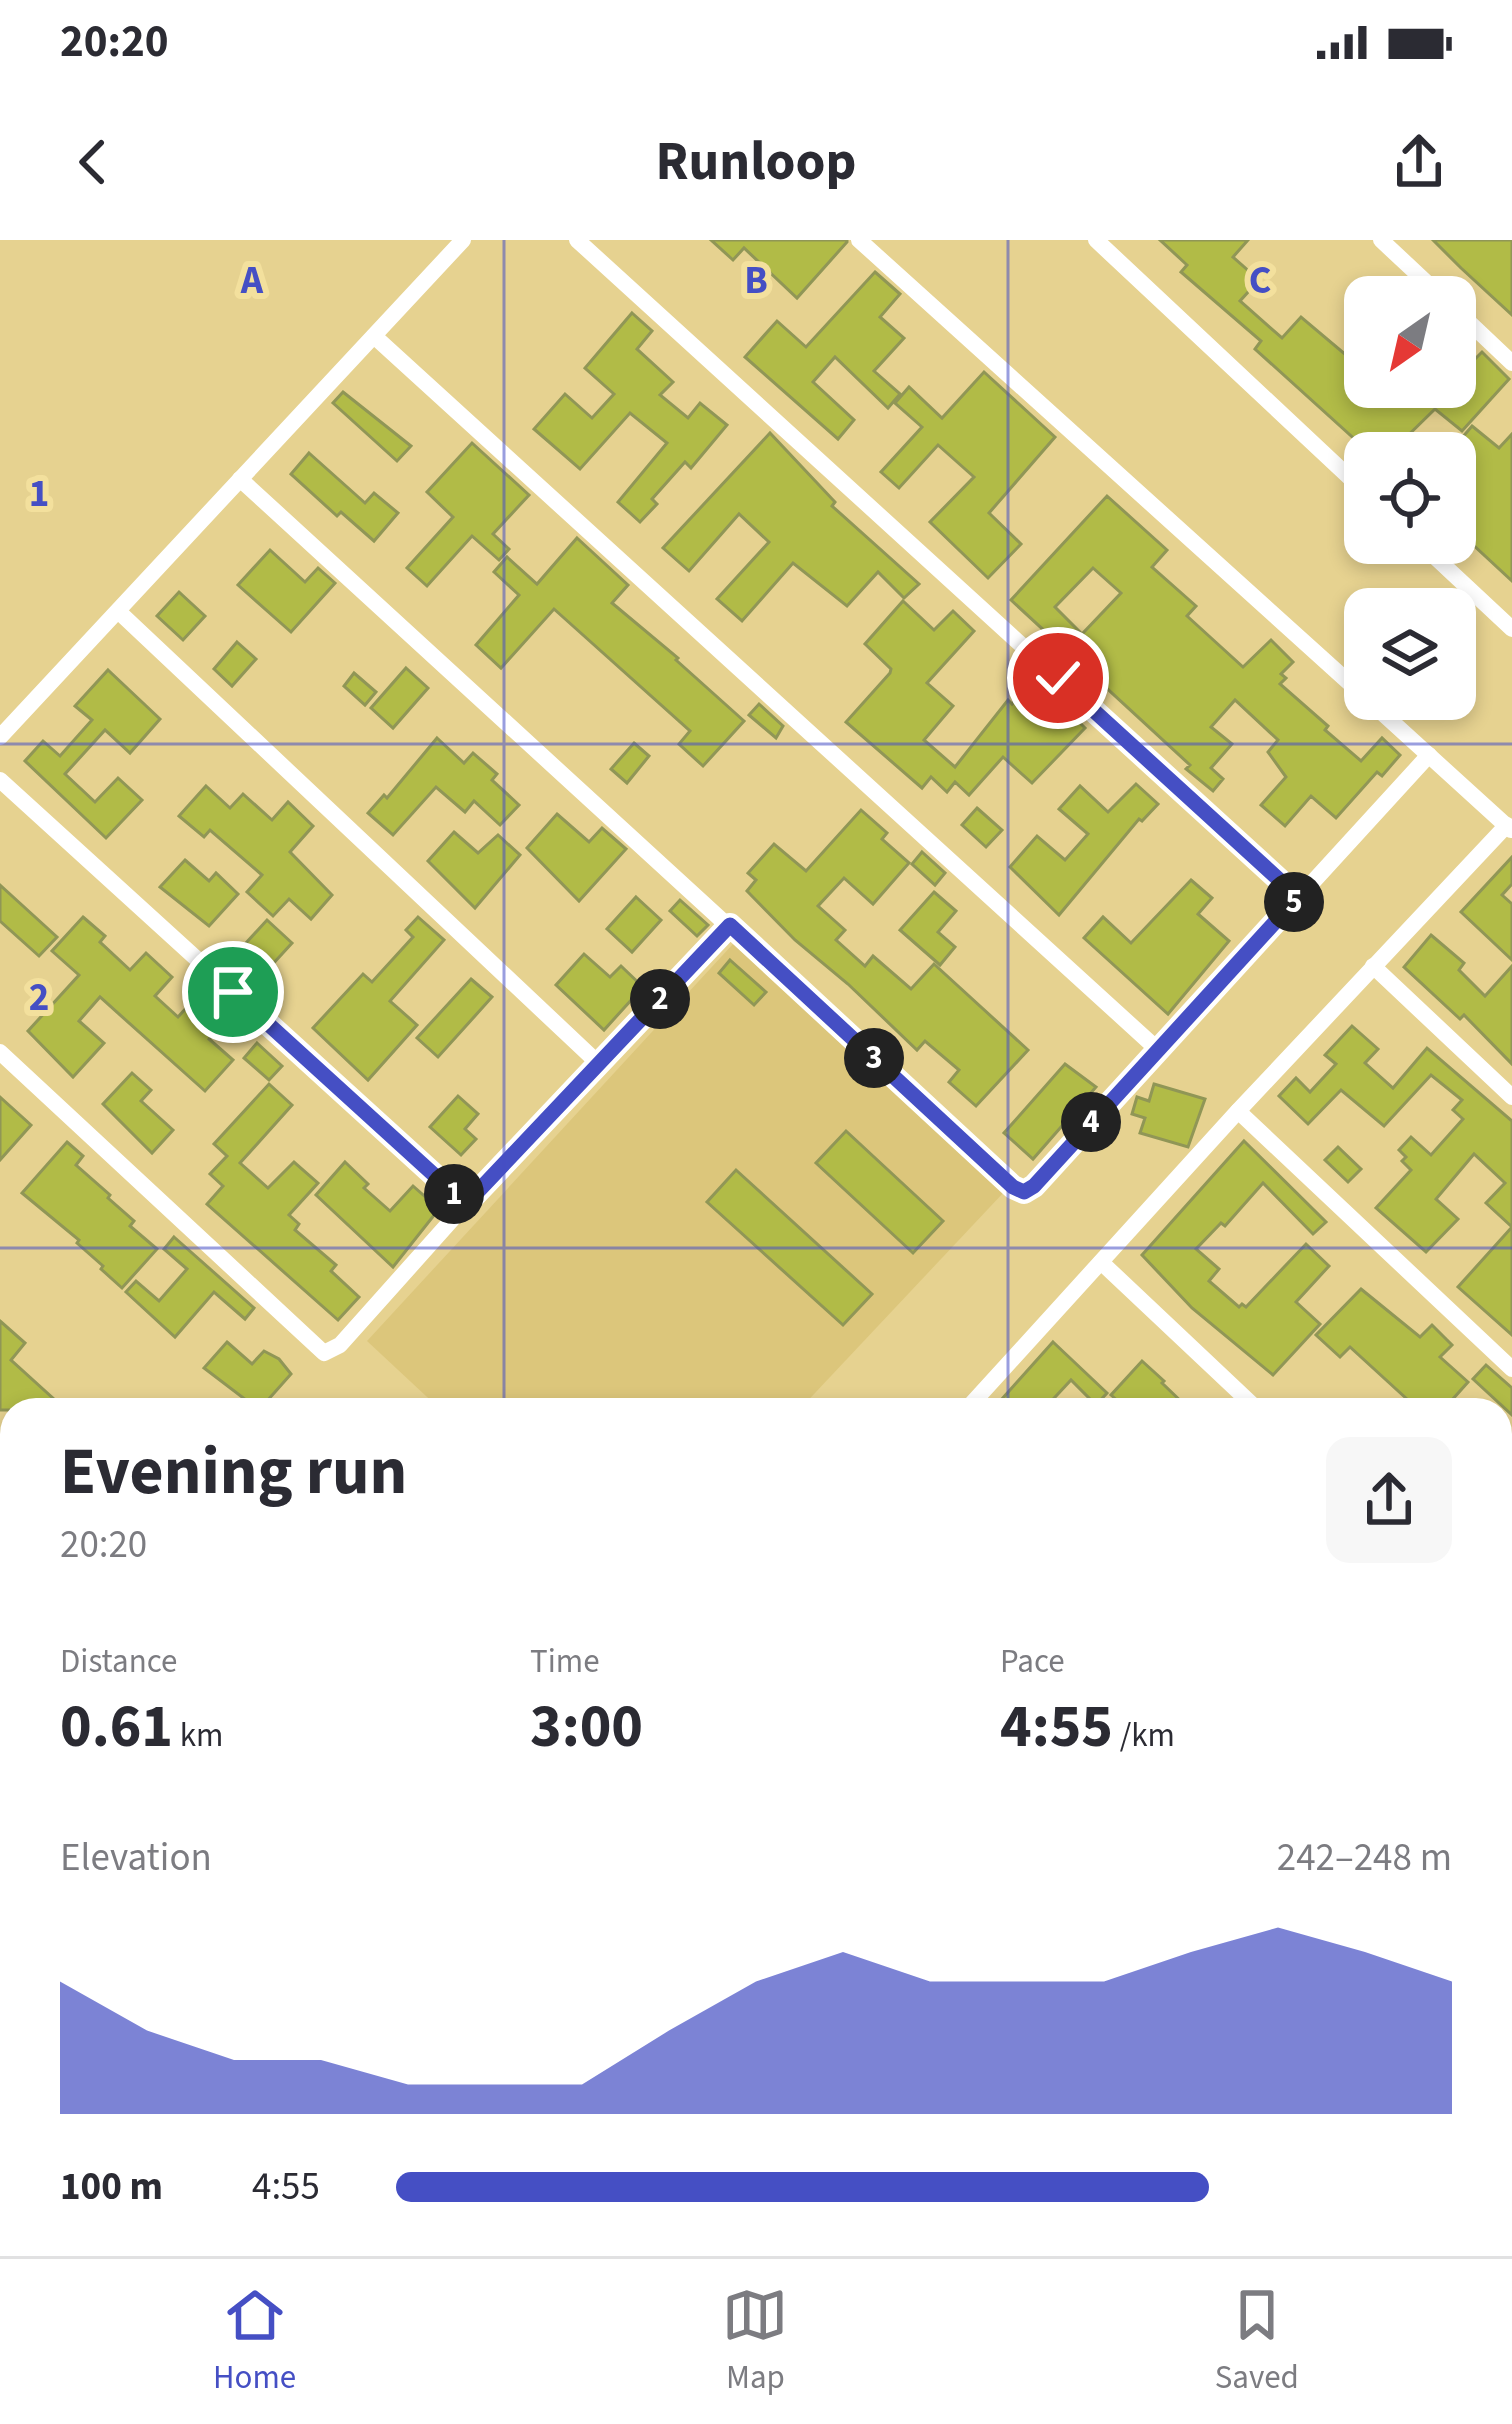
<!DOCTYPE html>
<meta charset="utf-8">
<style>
body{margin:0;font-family:"Source Sans 3",sans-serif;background:#f7f7f7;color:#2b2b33;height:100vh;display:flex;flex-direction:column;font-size:45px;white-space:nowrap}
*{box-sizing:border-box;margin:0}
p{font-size:39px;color:#7c7c81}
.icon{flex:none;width:66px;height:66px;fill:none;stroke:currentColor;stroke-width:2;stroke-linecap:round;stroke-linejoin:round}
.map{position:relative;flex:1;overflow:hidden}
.side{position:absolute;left:0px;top:1158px;width:1512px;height:858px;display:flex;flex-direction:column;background:#fff;border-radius:36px 36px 0 0;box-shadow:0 6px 18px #0003}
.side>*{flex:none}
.needle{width:78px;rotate:214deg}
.tools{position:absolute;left:1344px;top:36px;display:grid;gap:24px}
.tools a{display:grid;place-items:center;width:132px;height:132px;border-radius:24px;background:#fff;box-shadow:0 6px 18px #0003;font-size:60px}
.pin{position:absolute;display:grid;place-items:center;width:102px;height:102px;color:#fff;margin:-51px;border:6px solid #fff;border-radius:50%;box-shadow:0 3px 12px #0007}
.km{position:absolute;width:60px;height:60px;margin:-30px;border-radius:50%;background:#222;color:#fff;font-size:33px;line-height:60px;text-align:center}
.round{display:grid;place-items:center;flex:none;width:126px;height:126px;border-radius:24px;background:#f7f7f7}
.summary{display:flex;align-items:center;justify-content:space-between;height:204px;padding:0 60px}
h1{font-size:66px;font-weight:700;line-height:90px}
.stats{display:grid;grid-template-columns:repeat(3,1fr);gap:18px;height:204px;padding:12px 60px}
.stats div{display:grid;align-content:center}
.stats b{font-size:60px;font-weight:700}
.stats small{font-size:33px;font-weight:400}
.stats p{font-size:33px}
.chart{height:336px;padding:24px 60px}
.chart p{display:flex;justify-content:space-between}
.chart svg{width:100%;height:216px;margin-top:12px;fill:#454fc4;opacity:.7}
ul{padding:0 60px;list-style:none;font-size:39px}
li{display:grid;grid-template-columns:192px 144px 1fr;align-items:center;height:90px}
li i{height:30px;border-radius:15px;background:#454fc4}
.status{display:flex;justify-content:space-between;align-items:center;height:84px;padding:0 60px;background:#fff;direction:ltr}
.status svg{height:33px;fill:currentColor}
header{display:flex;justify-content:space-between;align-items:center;height:156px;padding:0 60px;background:#fff;font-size:54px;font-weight:700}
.dock{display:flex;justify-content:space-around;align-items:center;height:168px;border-top:3px solid #e1e1e2;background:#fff;font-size:33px;color:#7c7c81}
.dock a{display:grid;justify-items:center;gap:6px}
.dock .selected{color:#454fc4}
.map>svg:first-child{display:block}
.built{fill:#dcc67b}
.building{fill:#b1bb47;stroke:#909656;stroke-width:3;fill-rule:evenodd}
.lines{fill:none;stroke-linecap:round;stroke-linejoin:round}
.minor{stroke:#fff;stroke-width:16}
.route-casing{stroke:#fff;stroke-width:24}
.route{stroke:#454fc4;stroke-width:15}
.grid{fill:none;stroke:#454fc4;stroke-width:3;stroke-opacity:0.55}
.grid-label{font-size:39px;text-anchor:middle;font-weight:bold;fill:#454fc4;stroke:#f3e09d;stroke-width:12;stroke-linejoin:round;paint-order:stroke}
</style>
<div class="status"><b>20:20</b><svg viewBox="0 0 49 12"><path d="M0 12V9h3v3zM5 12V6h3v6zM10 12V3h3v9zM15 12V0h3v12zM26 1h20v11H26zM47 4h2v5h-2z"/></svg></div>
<header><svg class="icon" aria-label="back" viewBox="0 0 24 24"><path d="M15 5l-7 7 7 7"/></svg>Runloop<svg class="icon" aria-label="share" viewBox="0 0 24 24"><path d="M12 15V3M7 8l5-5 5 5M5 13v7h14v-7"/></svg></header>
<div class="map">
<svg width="1512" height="2016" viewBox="0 0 1512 2016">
<rect width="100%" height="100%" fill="#e6d290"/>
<polygon class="built" points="733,704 1005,951 799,1170 441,1170 367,1101"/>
<g class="building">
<polygon points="711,0 847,0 847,2 797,58 744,8 733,20"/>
<polygon points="1160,0 1248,0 1233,17 1259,40 1240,61 1282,98 1301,77 1365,131 1365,147 1382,147 1398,162 1403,156 1406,160 1418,147 1455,147 1455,113 1469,125 1482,112 1509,139 1462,191 1435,169 1390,213 1370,213 1255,109 1261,101 1181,32 1187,25"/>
<polygon points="1433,0 1512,0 1512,75 1461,28"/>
<polygon points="875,32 900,54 880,77 904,98 874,131 900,154 888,168 835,117 813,142 854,180 838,199 745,117 777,81 806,107"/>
<polygon points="632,73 652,91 637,109 673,142 660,155 688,178 700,163 727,185 691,228 685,222 652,259 657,264 640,282 618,262 667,203 630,173 580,229 534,189 565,154 592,178 614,154 585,128"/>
<polygon points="984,132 1055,197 989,273 1021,304 988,338 930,282 974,237 938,205 899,248 881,232 922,187 895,163 909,147 942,178"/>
<polygon points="343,152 411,206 397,221 333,163"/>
<polygon points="1472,186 1499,208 1512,194 1512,341 1455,288 1455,206"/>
<polygon points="770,193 835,262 832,266 919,344 904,358 878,332 847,366 793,323 742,381 717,359 769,302 739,274 689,331 663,308"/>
<polygon points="472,203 529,255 493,294 509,309 499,320 472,296 427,346 407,328 453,277 427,252"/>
<polygon points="309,213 365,263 374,253 398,273 374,301 341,272 337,276 291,234"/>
<path d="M1107,256L1167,310L1152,327L1196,366L1187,376L1243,427L1271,400L1293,422L1281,434L1286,438L1280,444L1328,486L1325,490L1361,521L1382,498L1400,515L1382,536L1377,532L1336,578L1311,556L1285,586L1261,565L1286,537L1268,512L1278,500L1235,460L1211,487L1232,504L1211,528L1223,539L1213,551L1186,529L1190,525L1011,360ZM1093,328L1121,353L1082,394L1055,367Z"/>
<polygon points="577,298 628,345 612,363 678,418 676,420 744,481 703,526 679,504 690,491 554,369 501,428 476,405 519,355 494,332 507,317 537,344"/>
<polygon points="270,310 305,342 318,328 335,343 291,392 238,345"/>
<polygon points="179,352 205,376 183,400 157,376"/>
<polygon points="903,361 934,390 953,371 974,391 927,443 953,466 924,500 955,527 1008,460 1012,464 1032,443 1059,470 1063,466 1085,488 1032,543 1003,517 969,555 955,542 947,552 931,537 922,548 846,482 890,433 891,429 865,404"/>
<polygon points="237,402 256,419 232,446 214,429"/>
<polygon points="406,428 428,448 393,488 371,468"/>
<polygon points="108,430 160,479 130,513 105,490 65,534 95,562 118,538 142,560 106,598 25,521 43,501 60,516 92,480 75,466"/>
<polygon points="354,433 376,452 365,465 344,446"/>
<polygon points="759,464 783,486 776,498 749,475"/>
<polygon points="437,498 464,523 473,513 497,534 492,540 519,565 500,585 474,561 465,572 436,547 393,595 368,573 384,555 387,558"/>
<polygon points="634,503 649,516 627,543 611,529"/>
<polygon points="1136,544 1158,564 1142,581 1139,579 1059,675 1010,627 1037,596 1065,620 1088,594 1059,569 1080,546 1108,572"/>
<polygon points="206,546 230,568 243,554 272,580 288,562 313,586 290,612 332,655 311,679 289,659 273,676 247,652 262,635 210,590 204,597 179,576"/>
<polygon points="977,568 1002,590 986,607 962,585"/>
<polygon points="861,570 887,593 882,599 909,623 873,664 844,638 818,666 845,690 836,700 865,726 873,716 911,749 934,724 1028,810 976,866 949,842 959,830 925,801 917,810 848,744 795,700 747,651 756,640 748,633 774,604 806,631"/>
<polygon points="557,574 589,602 602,588 626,609 579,661 527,608"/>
<polygon points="454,592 478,613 498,595 520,615 475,668 428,621"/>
<polygon points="922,612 945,633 935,645 912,624"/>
<polygon points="1512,617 1512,644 1502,655 1512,664 1512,720 1461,672"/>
<polygon points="185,620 209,641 216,633 238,654 209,686 160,647"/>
<polygon points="1191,640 1212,658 1198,674 1229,701 1168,774 1084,698 1103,677 1131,703"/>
<polygon points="0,645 57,697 39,716 0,681"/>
<polygon points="934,652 956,671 938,692 955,707 940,725 900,690"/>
<polygon points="636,657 661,680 632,712 607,689"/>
<polygon points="680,660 708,685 697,696 670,671"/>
<polygon points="83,677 105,696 100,702 130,730 146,713 172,737 155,756 178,777 207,745 234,770 209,799 233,820 205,851 100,757 79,781 104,803 73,837 28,791 79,735 52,711"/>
<polygon points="418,677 444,700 390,761 417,785 368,840 313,788 363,734 372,742 413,697 406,690"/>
<polygon points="267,680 292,703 260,738 235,715"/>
<polygon points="1431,695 1464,723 1459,730 1485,756 1512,726 1512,824 1464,775 1460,779 1404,727"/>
<polygon points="584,714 610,737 621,726 643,747 604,790 556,745"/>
<polygon points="730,720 766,752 754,765 719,733"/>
<polygon points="471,739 492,757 438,817 417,798"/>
<polygon points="1352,786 1378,809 1365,823 1393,848 1427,808 1512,881 1512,1095 1458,1047 1512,987 1486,963 1505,943 1474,914 1436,959 1458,979 1426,1012 1376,968 1411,930 1402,921 1406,917 1399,910 1411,897 1431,915 1463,879 1453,870 1462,860 1431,835 1384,886 1341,850 1308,884 1279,856 1296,838 1310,852 1336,824 1325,815"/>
<polygon points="257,803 282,826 269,840 244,818"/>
<polygon points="1065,824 1096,847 1033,919 1004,893"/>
<polygon points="132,833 151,850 141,861 173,890 152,913 103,864"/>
<polygon points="269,844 292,865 240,923 268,948 294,922 318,943 289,975 299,984 295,990 336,1025 331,1031 359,1057 338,1080 207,964 223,946 210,934 227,916 214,904"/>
<polygon points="1154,844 1205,859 1188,907 1140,893 1145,878 1132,874 1137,857 1149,861"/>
<polygon points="458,856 478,874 465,889 476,899 461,915 430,887"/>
<polygon points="0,857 31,885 0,920"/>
<polygon points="846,891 943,981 913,1013 816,923"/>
<polygon points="1244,901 1326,982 1313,994 1263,943 1225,986 1221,983 1196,1009 1219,1029 1209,1041 1239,1067 1242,1064 1246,1067 1306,1004 1329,1026 1296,1062 1320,1084 1273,1135 1192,1068 1142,1015"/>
<polygon points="67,902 83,916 76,925 110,955 108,958 134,981 130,986 157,1009 122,1048 101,1029 103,1026 77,1003 79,1000 22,953"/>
<polygon points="1338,907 1361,929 1348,942 1325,920"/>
<polygon points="345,922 368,944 364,948 390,971 413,946 439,969 393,1027 316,955"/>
<polygon points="736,930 872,1054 843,1085 707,962"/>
<polygon points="174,997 254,1068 245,1079 214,1052 175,1097 126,1052 136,1041 159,1061 187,1029 164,1009"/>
<polygon points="1361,1049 1420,1097 1432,1085 1452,1105 1440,1117 1468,1142 1443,1170 1419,1170 1350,1107 1340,1117 1316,1095"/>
<polygon points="0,1081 25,1103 11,1120 66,1170 0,1170"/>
<polygon points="227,1102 252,1124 264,1111 279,1119 291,1134 259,1170 204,1128"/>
<polygon points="1053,1102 1107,1153 1096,1165 1071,1140 1043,1170 1014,1170 1002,1159"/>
<polygon points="1142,1121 1164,1141 1162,1143 1190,1170 1128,1170 1111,1155"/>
<polygon points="1486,1125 1512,1148 1512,1175 1473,1139"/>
</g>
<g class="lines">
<g class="minor">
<polyline points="577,0 1298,657"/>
<polyline points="859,0 1365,457"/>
<polyline points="1096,0 1365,252"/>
<polyline points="1381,0 1442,57"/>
<polyline points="1455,69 1512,123"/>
<polyline points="374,96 1157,809"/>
<polyline points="240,239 1013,947 1024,952 1034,947 1429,515"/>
<polyline points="1420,303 1512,389"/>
<polyline points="118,371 599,824"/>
<polyline points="1367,459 1511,590"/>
<polyline points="0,497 463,0"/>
<polyline points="0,540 466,964"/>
<polyline points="1373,726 1512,857"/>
<polyline points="0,812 324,1113 340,1105 466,964 730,685"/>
<polyline points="1238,871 1512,1129"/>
<polyline points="1101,1022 1258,1170"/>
<polyline points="966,1170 1238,871 1507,585"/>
<polyline points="0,1219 12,1231"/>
<polyline points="1500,1397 1512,1409"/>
<polyline points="0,1502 12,1513"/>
<polyline points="1500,1667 1512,1678"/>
<polyline points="0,1769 12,1780"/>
<polyline points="1500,1938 1512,1949"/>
<polyline points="1500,1986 1512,1973"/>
<polyline points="255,2004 268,2016"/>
<polyline points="545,2004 558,2016"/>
<polyline points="835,2004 848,2016"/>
<polyline points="1124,2004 1138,2016"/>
<polyline points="1279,2004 1292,2016"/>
<polyline points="33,2016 44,2004"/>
<polyline points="179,2016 190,2004"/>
<polyline points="1472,2016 1483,2004"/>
</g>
</g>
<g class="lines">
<defs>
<polyline id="route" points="233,752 466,964 730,685 1013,947 1024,952 1034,946 1298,657 1058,438"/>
</defs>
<use href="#route" class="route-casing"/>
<use href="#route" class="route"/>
</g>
<path class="grid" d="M504,0V1170M1008,0V1170M0,504H1512M0,1008H1512M0,1512H12M1500,1512H1512M504,2004V2016M1008,2004V2016"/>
<g class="grid-label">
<text x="252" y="53">A</text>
<text x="756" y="53">B</text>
<text x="1260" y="53">C</text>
<text x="39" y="266">1</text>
<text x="39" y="770">2</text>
</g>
</svg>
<div class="tools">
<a><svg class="needle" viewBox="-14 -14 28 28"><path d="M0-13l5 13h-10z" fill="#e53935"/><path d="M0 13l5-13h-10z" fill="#7c7c81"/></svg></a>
<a><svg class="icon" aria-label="locate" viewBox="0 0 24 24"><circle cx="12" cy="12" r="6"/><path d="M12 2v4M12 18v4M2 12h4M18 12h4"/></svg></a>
<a><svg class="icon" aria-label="layers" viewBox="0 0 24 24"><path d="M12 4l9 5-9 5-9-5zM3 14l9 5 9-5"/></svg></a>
</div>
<div class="pin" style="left:233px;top:752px;background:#1e9e55"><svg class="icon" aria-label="arrive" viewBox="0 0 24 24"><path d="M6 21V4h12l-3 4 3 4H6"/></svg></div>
<div class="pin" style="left:1058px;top:438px;background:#d93025"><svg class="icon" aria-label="check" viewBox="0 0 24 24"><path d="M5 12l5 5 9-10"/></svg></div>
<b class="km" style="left:454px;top:954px">1</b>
<b class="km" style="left:660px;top:759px">2</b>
<b class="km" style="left:874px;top:818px">3</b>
<b class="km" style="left:1091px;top:882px">4</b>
<b class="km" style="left:1294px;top:662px">5</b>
<section class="side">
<div class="summary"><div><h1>Evening run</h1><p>20:20</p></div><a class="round"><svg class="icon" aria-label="share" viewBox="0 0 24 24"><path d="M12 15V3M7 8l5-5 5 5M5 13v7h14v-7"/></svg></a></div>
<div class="stats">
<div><p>Distance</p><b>0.61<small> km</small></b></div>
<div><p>Time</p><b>3:00</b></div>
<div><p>Pace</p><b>4:55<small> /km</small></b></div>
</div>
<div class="chart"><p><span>Elevation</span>242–248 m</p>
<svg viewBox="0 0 160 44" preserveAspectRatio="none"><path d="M0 44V17L10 27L20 33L30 33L40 38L50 38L60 38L70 27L80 17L90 11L100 17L110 17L120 17L130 11L140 6L150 11L160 17V44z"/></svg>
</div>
<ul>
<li><b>100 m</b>4:55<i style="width:77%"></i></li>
</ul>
</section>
</div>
<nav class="dock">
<a class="selected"><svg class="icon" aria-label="home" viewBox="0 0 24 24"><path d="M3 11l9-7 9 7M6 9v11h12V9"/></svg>Home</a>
<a><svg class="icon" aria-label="map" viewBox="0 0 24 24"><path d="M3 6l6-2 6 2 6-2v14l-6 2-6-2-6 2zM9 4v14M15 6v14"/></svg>Map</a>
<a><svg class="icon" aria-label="saved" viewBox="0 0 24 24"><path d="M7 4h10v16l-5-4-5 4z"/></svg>Saved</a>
</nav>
